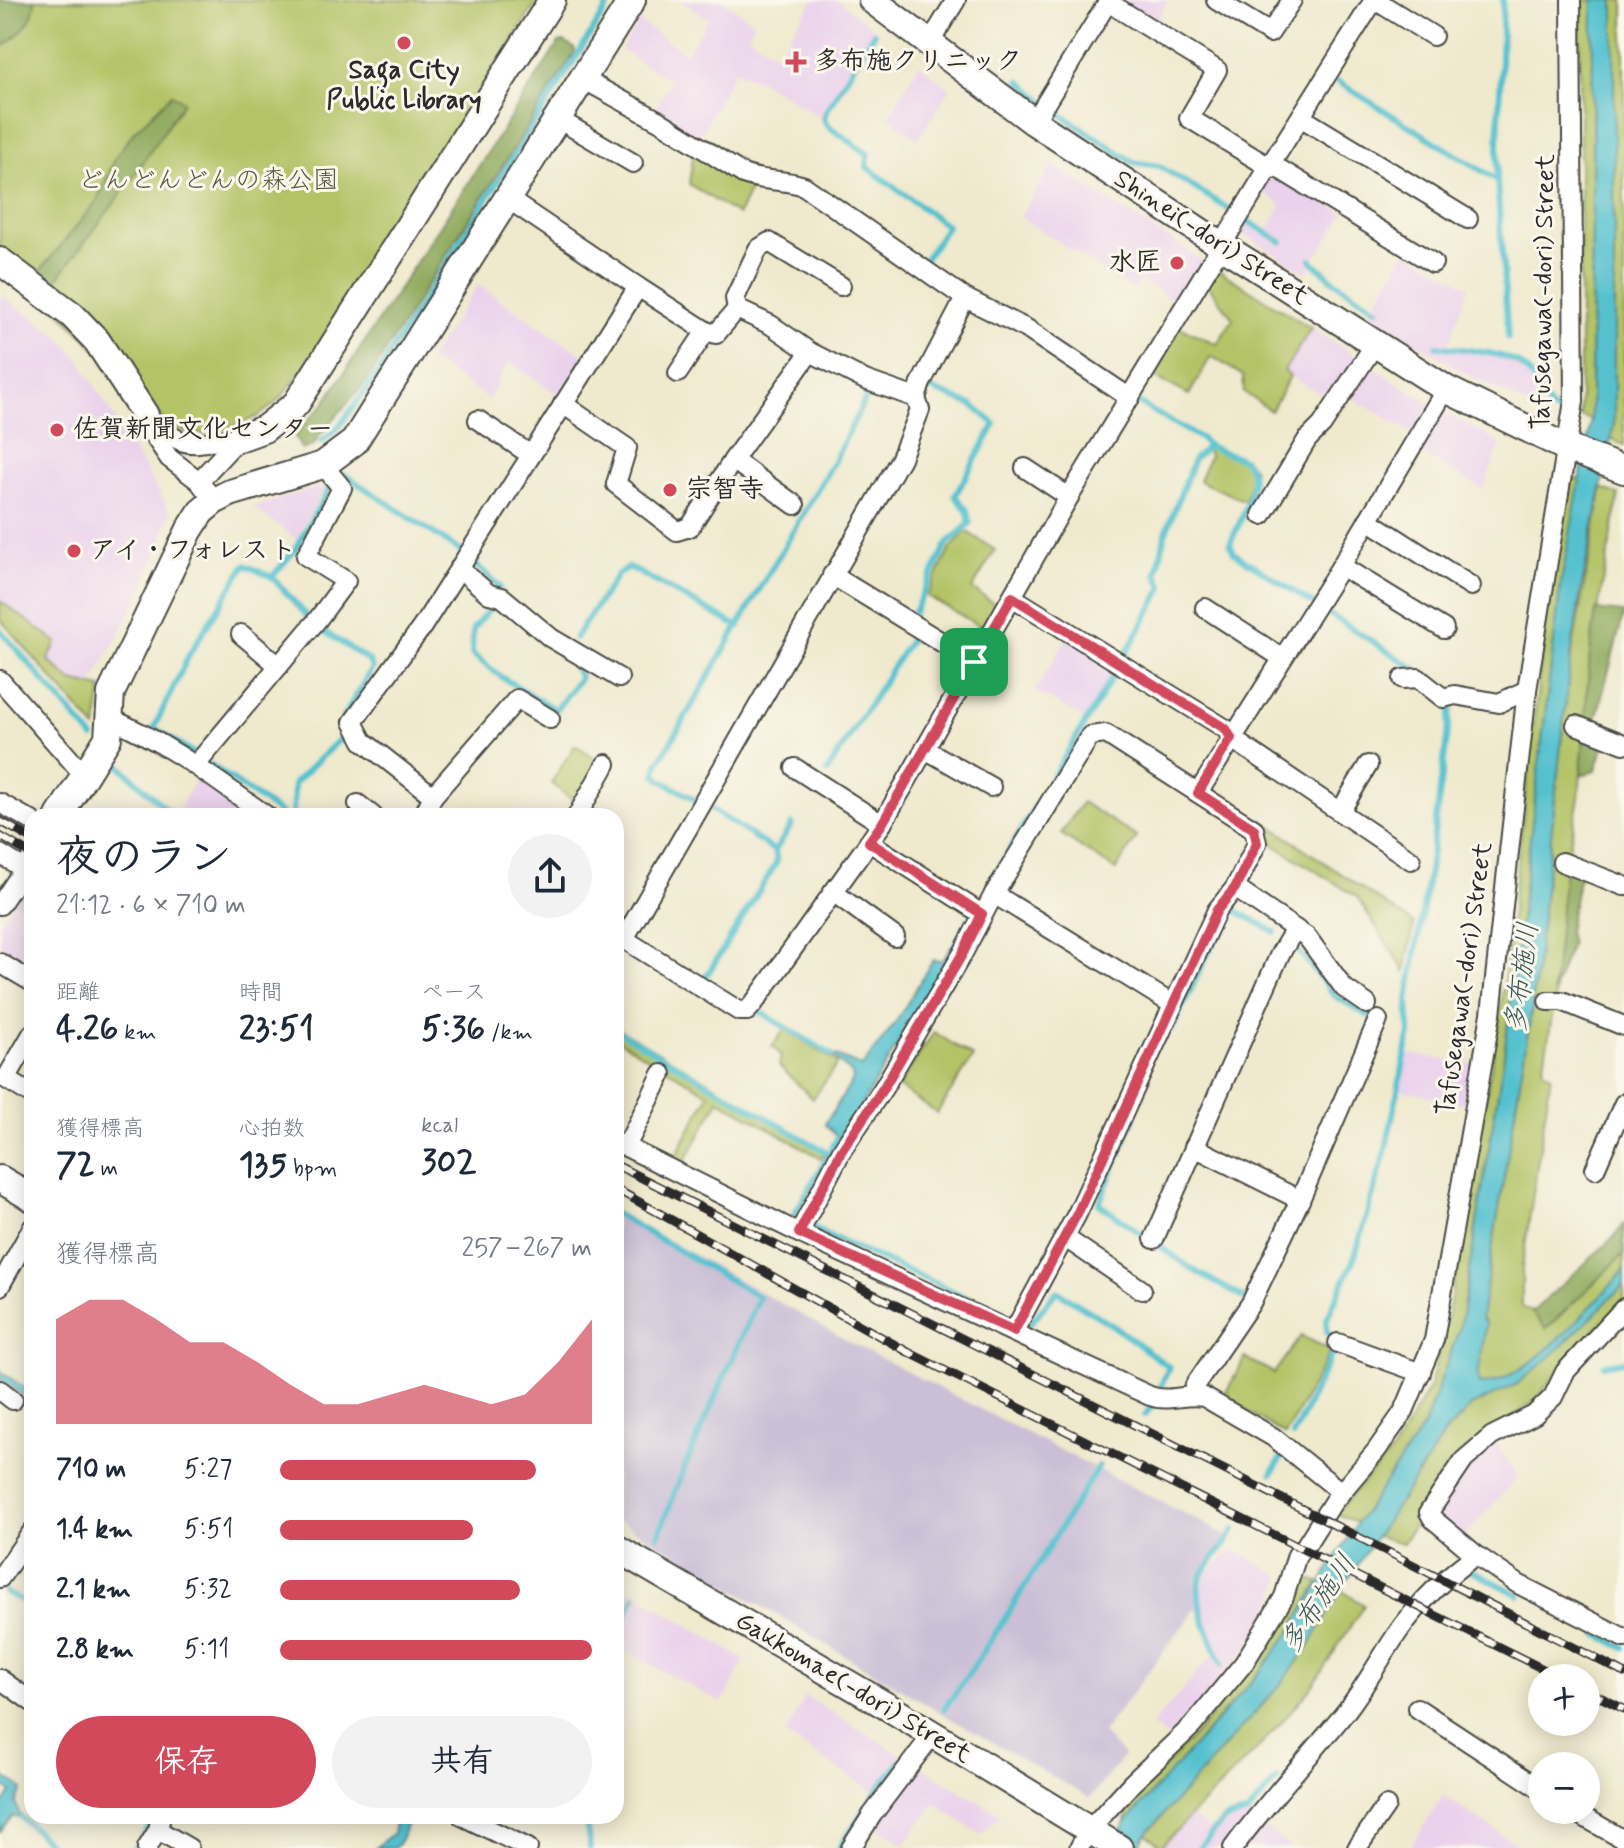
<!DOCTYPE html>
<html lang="ja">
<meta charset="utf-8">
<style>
body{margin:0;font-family:Mynerve,"Klee One",sans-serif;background:#f2f2f3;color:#1f2937;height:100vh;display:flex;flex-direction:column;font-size:30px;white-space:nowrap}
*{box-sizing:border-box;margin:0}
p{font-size:26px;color:#747a83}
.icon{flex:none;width:44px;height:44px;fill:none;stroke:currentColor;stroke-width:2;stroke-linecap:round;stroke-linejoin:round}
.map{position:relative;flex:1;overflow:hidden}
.details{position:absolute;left:24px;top:808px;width:600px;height:1016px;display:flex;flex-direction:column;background:#fff;border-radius:24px;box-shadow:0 4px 20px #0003}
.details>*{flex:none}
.fabs{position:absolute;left:1528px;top:1664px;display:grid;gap:16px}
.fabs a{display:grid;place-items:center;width:72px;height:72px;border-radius:50%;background:#fff;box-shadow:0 4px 20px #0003;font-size:40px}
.pin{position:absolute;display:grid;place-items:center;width:68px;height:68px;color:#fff;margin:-34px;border-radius:16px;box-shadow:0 4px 12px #0006}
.round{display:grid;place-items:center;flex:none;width:84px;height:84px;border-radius:42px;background:#f2f2f3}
.head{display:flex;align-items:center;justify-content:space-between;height:136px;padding:0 32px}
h1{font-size:44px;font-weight:700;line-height:60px}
.stats{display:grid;grid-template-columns:repeat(3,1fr);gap:12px;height:136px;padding:8px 32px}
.stats div{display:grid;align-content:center}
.stats b{font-size:34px;font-weight:700}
.stats small{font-size:22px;font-weight:400}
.stats p{font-size:22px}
.chart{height:224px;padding:16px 32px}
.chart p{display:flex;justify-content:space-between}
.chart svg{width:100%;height:144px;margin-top:8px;fill:#d1495b;opacity:.7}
.action{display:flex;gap:16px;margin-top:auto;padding:16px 32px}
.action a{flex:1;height:92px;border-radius:48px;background:#d1495b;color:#fff;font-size:32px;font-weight:700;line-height:92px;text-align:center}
.action a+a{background:#f2f2f3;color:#1f2937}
ul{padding:0 32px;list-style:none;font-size:26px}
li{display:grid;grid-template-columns:128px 96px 1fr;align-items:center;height:60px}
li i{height:20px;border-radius:10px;background:#d1495b}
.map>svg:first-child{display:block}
.built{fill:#ead1ec}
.industrial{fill:#cabfd6}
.green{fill:#b3c366;stroke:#6f7748;stroke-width:2}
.forest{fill:#8ea95b;stroke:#5c6a43;stroke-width:2}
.water{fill:#55c1cf;stroke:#40767d;stroke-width:2}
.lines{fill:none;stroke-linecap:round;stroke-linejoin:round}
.stream{stroke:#55c1cf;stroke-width:6}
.street-casing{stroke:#484843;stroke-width:22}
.secondary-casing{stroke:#484843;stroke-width:30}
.street{stroke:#fff;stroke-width:18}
.secondary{stroke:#fff;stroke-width:26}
.rail-casing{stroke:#2b2b2b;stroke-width:9}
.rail{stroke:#fbf7ec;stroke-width:6;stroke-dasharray:18;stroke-linecap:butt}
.route-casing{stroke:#fff;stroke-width:16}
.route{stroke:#d1495b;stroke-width:10}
.poi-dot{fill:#d1495b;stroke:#fbf7ec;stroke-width:3}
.labels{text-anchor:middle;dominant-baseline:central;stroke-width:6;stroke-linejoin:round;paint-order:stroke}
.poi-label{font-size:26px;font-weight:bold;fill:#2b2b2b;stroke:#fbf7ec;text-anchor:start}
.park-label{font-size:26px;fill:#54593d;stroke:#fbf7ec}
.street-label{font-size:26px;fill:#2b2b2b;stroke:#fbf7ec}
.water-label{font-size:28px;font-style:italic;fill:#38585c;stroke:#fbf7ec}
</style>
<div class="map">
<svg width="1624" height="1848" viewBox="0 0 1624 1848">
<rect width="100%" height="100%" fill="#fbf7ec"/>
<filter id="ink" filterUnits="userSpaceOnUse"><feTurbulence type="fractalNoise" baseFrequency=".0125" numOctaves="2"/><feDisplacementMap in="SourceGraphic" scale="16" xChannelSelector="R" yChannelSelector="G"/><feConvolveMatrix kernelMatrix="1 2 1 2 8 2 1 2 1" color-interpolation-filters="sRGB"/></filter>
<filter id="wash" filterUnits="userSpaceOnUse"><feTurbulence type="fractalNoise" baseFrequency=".006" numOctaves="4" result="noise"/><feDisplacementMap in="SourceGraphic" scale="32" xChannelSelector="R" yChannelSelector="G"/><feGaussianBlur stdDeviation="1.8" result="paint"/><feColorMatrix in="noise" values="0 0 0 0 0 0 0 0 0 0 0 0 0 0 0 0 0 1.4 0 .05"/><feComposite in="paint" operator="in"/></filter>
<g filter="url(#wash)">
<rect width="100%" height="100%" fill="#efe9cd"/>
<g class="built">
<polygon points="681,0 721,0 754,22 748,35 777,55 814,0 837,0 875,29 822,118 763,82 735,70 697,141 652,115 671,81 621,50 639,21 686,54 709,19"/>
<polygon points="1115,0 1168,0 1155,24"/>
<polygon points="919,64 950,89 918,139 889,117"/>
<polygon points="1052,165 1205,262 1180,305 1141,280 1135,290 1120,282 1020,217"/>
<polygon points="1273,173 1344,213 1306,273 1236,229 1243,218 1267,233 1281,205 1262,191"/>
<polygon points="1406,251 1469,287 1448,346 1508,357 1526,367 1540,388 1532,407 1460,370 1369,313"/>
<polygon points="478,285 587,358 562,397 509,362 489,399 429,359"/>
<polygon points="0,295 58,336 79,359 171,513 144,587 91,686 72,681 47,660 0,601"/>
<polygon points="1311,328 1439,409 1501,444 1483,489 1415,450 1421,438 1339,390 1332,401 1284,372"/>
<polygon points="326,485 296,539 253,507"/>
<polygon points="1068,636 1117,668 1086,720 1035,691"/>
<polygon points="200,772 261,816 175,816"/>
<polygon points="14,902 32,912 32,950 23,966 0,951 0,923"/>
<polygon points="1408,1054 1475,1064 1468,1104 1401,1090"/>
<polygon points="1497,1444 1518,1476 1463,1538 1437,1514 1470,1464"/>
<polygon points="1233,1549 1281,1576 1275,1598 1250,1646 1169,1740 1152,1725 1214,1654 1197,1607 1205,1575"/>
<polygon points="616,1582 745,1660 722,1703 616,1646"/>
<polygon points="805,1696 908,1759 878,1794 786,1735"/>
<polygon points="918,1765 1000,1815 981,1835 935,1803 904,1845 872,1823"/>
<polygon points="1443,1796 1523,1848 1410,1848"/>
<polygon points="1191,1815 1214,1833 1225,1821 1249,1815 1291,1848 1166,1848 1162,1845"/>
</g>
<g class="industrial">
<polygon points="32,875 32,912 14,902"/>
<polygon points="616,1211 853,1344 1228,1536 1196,1579 1197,1607 1102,1733 1124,1756 1090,1798 934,1709 616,1519"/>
</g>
<g class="green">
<path d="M0,0H538L321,345C304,366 287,396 264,412C250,423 210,435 192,434C185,433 176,428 169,425L0,250Z"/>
<polygon points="1580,0 1593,0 1591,420 1580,416"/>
<polygon points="1614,0 1624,0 1624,446 1611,438 1614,423"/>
<polygon points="694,149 753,183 738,215 689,184"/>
<polygon points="1213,267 1311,328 1284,371 1290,376 1271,411 1244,392 1243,376 1211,356 1189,395 1149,374 1177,326 1217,344 1233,319 1205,281"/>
<polygon points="1205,445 1245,458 1254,469 1245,501 1199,481 1209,456"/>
<polygon points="1571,479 1582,479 1561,583 1504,1056 1460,1327 1424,1426 1357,1523 1335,1513 1393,1450 1430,1386 1448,1314 1499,1021 1550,583"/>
<path d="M1602,488L1619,495L1590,653L1579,798L1565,868L1554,1005L1543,1070L1551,1075L1522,1267V1307L1532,1312L1546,1328L1624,1254V1271C1591,1305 1528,1383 1479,1384L1478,1376L1486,1324L1481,1317L1532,1007L1570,663Z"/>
<polygon points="966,531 995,550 972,589 1001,608 988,631 927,596 950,549"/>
<polygon points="0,601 57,642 48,660 72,681 102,688 96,729 0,619"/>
<polygon points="575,745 600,761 576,803 551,783"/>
<polygon points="1082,802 1137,837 1116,870 1061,834"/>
<polygon points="1261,819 1414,924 1405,972 1357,897 1265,839 1256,825"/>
<polygon points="616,1027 827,1151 821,1158 719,1100 683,1165 673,1161 709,1094 616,1039"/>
<polygon points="785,1029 838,1063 813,1099 779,1066 781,1055 772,1046"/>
<polygon points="934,1032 973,1057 937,1113 898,1087"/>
<polygon points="1624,1285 1624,1300 1568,1358 1535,1401 1458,1456 1403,1543 1376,1536 1445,1434 1471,1406 1517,1384 1550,1357"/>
<polygon points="1301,1336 1331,1350 1285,1435 1224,1396 1245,1358 1274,1373"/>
<polygon points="1304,1578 1319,1582 1291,1631 1261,1671 1126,1822 1127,1808 1202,1727 1270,1642"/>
<polygon points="1341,1590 1364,1605 1310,1690 1262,1744 1161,1846 1146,1834 1280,1685 1309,1646"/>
</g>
<g class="forest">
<path d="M0,0H35C35,23 17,36 0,49Z"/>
<polygon points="565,42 574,48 575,52 366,382 318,437 314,445 302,450 294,435 324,404 559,43"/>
<polygon points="172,94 183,101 182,104 128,185 51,287 36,276 96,202 116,156 133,133"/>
<polygon points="1596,610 1624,613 1592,734 1605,741 1596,771 1581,775 1590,653"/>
<polygon points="1565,868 1580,871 1568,931 1571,944 1553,993"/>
<polygon points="1624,1224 1624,1254 1546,1329 1532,1312 1615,1236"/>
</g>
<g class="water">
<path d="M1593,0H1614V423L1581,590L1570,663L1532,1008L1481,1317L1486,1324L1478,1376L1479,1384C1527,1384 1591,1305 1624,1271V1285L1550,1357L1517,1384L1471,1406L1445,1433L1341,1590L1309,1646L1280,1685L1146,1834L1137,1848H1109L1126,1822L1261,1671L1291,1631L1357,1523L1424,1426L1460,1327L1504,1056L1561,583L1591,420Z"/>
<polygon points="958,940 960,942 840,1140 825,1124 853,1080 852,1074 828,1052 862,1067 897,1020 933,960 942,961 955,941"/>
<polygon points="0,1371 32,1393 32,1402 0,1379"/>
<polygon points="0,1774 23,1789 16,1802 19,1813 27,1821 13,1816 0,1832 0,1810 11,1792 0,1783"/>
<path d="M396,1816H411C403,1827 405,1839 394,1848H375L393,1833Z"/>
</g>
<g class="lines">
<g class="stream">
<polyline points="1503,0 1497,180 1508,338"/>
<polyline points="874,33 826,111 824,119 828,126 868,154 867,167 947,226 925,259"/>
<polyline points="1020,81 1053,109 1133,162 1159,166 1282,242"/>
<polyline points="1338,82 1497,180"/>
<polyline points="1311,260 1334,281 1377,309"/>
<path d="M1437,346C1466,351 1513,349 1531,376C1541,390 1542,402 1556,412"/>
<path d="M1133,400L1200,438C1211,451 1225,451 1239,458C1269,471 1239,522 1230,544L1234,553L1420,672"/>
<polyline points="321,442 337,429 374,379 612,0"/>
<polyline points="345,475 462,552"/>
<polyline points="473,562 500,587"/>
<polyline points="272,577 294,551 329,489"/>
<polyline points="492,606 473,629 472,654 503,678 556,710 580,677 572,662"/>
<polyline points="914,612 947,544 970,523 967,510 955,496 995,424 972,405 928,388 928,382"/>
<polyline points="0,630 93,738"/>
<polyline points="575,638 618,574 629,567 739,627"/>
<polyline points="193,753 154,728 190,653 245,565 272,577 316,626 369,661 372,668 342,720 343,736 360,749"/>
<polyline points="110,756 173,816"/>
<polyline points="211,765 284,816"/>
<polyline points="827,772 911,638"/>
<polyline points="696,800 661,780 656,774 658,764 833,463 870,390"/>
<polyline points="433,804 449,816"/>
<polyline points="711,809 775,851"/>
<polyline points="293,816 294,783 343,736"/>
<path d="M991,883C1047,783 1109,688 1163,587L1157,574L1165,535L1194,459L1207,447"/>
<polyline points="955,945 973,913"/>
<polyline points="1296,948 1335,996 1370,1017"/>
<polyline points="704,980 777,862 775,851 792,824"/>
<polyline points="752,1007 832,1055"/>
<polyline points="1172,1029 1226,917 1233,909 1275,932"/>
<polyline points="616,1030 828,1153"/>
<polyline points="1136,1104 1134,1117 1099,1204 1195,1271 1244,1298"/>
<polyline points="841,1132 794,1215 825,1234 1029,1325 1057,1291 1115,1327 1169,1367 1152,1406 1145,1415"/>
<polyline points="616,1214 759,1297 686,1464 658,1536"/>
<polyline points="1604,1365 1624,1361"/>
<polyline points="1293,1435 1335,1348 1334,1340 1327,1332 1327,1319 1355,1256 1385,1153 1410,1033 1408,1000 1429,871 1452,701"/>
<polyline points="1272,1473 1282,1456"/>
<polyline points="1469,1569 1519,1595"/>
<polyline points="5,1592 32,1606"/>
<polyline points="1597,1634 1624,1648"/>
<polyline points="616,1636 635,1596"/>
<path d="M1222,1665C1213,1643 1190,1598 1202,1575C1210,1559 1225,1549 1234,1530"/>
<path d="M944,1709C1001,1631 1047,1547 1099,1466"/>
<polyline points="585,1816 590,1848"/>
<polyline points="22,1818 54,1848"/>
<polyline points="135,1848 152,1823 154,1824"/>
<polyline points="839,1848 879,1788 899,1763"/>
<polyline points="1199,1848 1224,1820 1248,1813 1278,1778"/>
</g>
</g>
</g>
<g filter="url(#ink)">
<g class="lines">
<defs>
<g id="street">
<polyline points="1216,0 1270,33 1292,0"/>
<polyline points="1375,0 1433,36"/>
<polyline points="1108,2 1217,70 1189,118 1269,167 1281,170 1433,263"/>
<polyline points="929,44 956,0"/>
<path d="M583,79L661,122L743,174C763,182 784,179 804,186L965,298L1027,329L1130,398"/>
<polyline points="1302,118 1468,219"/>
<polyline points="558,119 633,163"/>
<polyline points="1034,122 1109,0"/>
<polyline points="638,287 706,331 716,334 737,309 771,325 810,352 865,380 916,398"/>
<polyline points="737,309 735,298 758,249 769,242 841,286"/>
<polyline points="678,373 706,331"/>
<polyline points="563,404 627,448 616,484 677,531 690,527 733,460 810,352"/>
<polyline points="145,415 148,427 169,458 199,481 214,501"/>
<path d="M150,420C192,455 191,441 239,438"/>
<polyline points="478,420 531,455"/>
<polyline points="733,460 795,505"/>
<polyline points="1025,468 1069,497"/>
<polyline points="199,481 239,438"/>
<polyline points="1262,515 1307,440 1322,425 1375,344"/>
<polyline points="1368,520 1471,586"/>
<polyline points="1341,566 1444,629"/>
<polyline points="460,569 489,594 502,597 551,638 619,678"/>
<polyline points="832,575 974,662"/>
<polyline points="1012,597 1226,729 1231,738 1411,860"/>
<polyline points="1205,608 1282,658"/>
<polyline points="241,634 279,666"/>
<polyline points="1403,679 1418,678 1443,698 1455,695 1499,703 1527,690"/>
<polyline points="0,680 84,775"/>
<path d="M109,718C167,742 216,780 267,816"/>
<polyline points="1576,725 1624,744"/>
<polyline points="925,749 991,787"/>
<polyline points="196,765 318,619 346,581 306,556 342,488 323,465"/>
<polyline points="795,768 882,824"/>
<polyline points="1198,793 1341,566 1446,389"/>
<polyline points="433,796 363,741 353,722 422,627 638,287 508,199"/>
<polyline points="0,803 32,821"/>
<polyline points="358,804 373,816"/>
<polyline points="1340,812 1368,765"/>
<polyline points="423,816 433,796 517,699 550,719"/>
<polyline points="577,816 606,764"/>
<polyline points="869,842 982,914"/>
<polyline points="0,854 24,869"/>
<polyline points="1562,862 1624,886"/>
<polyline points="1235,888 1307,937 1344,988 1367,1004"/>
<polyline points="833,892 895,937"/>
<polyline points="994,894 1172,1004"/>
<polyline points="0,905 32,857"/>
<polyline points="616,934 739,1011 747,1011 754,1003 882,824 1069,497 1269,167 1374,0"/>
<polyline points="624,939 901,458 920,410 916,398 921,383 962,304"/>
<polyline points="0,963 32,982"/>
<polyline points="1548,1001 1562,1001 1624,1026"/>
<polyline points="32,1034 6,1079 32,1095"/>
<path d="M616,1142L799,1233L1150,1396C1169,1403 1184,1393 1204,1397L1273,1437L1341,1492"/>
<polyline points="626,1147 662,1074"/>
<polyline points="1194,1147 1300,1200"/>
<polyline points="1595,1169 1624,1103"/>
<polyline points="799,1233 842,1150 884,1087 963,953 994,894 1090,736 1106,734 1254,829 1257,843 1235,888 1217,910 1077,1214 1014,1331"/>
<polyline points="1064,1237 1142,1290"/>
<polyline points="1154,1239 1280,954 1295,929"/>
<polyline points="0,1286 32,1228"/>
<polyline points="1624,1308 1565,1372 1553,1397 1534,1415 1492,1436 1464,1460 1429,1512 1433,1519 1476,1555 1518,1584 1624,1638"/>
<polyline points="1338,1343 1421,1373"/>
<polyline points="0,1390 13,1400"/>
<polyline points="1193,1395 1195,1385 1251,1303 1300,1200 1378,1020"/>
<polyline points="0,1578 32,1532"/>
<polyline points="0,1679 32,1702"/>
<polyline points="1417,1708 1542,1790"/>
<polyline points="1572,1810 1624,1840"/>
<polyline points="462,1816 528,1848"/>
<polyline points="158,1830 189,1848"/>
<polyline points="147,1848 158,1830 161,1816"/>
<polyline points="851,1848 872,1815 933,1734"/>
<polyline points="1079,1848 1089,1830 1132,1783 1192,1726 1244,1663 1284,1597 1297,1555 1304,1548 1333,1502 1376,1451 1404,1411 1434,1340 1491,1014 1527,690 1574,401 1571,0"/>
<path d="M1233,1848C1268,1800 1310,1757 1347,1710C1367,1684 1382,1655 1401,1628C1421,1601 1449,1574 1476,1555"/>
<polyline points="1357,1848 1386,1806"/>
</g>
<g id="secondary">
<polyline points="872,0 1034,122 1221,245 1446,389 1567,448 1624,470"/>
<polyline points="0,261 72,315 97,341 145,415"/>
<polyline points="239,438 264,429 296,404 552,0"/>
<polyline points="59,816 108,738 111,693 189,531 201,512 214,501 230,493 323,465 354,442 632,0"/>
<polyline points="0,1179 32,1198"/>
<polyline points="616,1548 888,1707 1119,1848"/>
</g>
</defs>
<use href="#street" class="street-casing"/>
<use href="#secondary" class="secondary-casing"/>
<use href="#street" class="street"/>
<use href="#secondary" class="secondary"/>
<defs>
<g id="rail">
<polyline points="0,821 32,839"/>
<polyline points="0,836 32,855"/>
<polyline points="616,1165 1396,1556 1624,1673"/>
<polyline points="616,1189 908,1352 1561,1678"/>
<polyline points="1586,1690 1624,1709"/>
</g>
</defs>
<use href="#rail" class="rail-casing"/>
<use href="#rail" class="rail"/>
</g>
</g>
<g class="lines" filter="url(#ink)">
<defs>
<polygon id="route" points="1012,597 1226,729 1231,738 1198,793 1254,829 1257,843 1235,888 1217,910 1077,1214 1014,1331 799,1233 842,1150 884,1087 963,953 982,914 869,842 882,824"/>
</defs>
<use href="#route" class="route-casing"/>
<use href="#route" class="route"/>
</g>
<g class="poi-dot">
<circle cx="404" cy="43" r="8"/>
<path d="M792 50h8v8h8v8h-8v8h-8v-8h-8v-8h8z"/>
<circle cx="1177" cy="263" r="8"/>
<circle cx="57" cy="430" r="8"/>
<circle cx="670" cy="490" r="8"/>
<circle cx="74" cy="551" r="8"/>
</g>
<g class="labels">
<g class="poi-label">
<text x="814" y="62">多布施クリニック</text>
<text x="404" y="71" text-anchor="middle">Saga City<tspan x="404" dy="30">Public Library</tspan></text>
<text x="1161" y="263" text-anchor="end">水匠</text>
<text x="73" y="430">佐賀新聞文化センター</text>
<text x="686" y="490">宗智寺</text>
<text x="90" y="551">アイ・フォレスト</text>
</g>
<g class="park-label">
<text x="208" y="181">どんどんどんの森公園</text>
</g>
<g class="street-label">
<text transform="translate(1211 238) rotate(33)">Shinei(-dori) Street</text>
<text transform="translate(1544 292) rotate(-89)">Tafusegawa(-dori) Street</text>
<text transform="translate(1465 979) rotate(-82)">Tafusegawa(-dori) Street</text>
<text transform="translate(853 1688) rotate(31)">Gakkomae(-dori) Street</text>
</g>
<g class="water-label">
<text transform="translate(1523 978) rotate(-83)">多布施川</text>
<text transform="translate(1319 1604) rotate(-56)">多布施川</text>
</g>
</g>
</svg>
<div class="fabs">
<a>+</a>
<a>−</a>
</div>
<div class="pin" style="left:974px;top:662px;background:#1e9e55"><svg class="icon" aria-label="arrive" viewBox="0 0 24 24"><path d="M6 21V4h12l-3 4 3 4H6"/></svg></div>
<section class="details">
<div class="head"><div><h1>夜のラン</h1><p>21:12 · 6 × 710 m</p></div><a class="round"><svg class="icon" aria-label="share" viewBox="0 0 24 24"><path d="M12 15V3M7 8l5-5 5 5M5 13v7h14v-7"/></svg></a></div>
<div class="stats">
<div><p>距離</p><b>4.26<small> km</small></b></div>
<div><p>時間</p><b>23:51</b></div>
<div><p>ペース</p><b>5:36<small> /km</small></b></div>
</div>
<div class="stats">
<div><p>獲得標高</p><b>72<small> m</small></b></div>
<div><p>心拍数</p><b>135<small> bpm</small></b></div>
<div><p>kcal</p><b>302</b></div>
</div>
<div class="chart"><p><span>獲得標高</span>257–267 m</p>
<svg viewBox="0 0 160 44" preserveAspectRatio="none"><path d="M0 44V12L10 6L20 6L30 12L40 19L50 19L60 25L70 32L80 38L90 38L100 35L110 32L120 35L130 38L140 35L150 25L160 12V44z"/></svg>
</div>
<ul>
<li><b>710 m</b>5:27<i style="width:82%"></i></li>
<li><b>1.4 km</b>5:51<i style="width:62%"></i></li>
<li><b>2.1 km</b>5:32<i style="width:77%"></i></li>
<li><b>2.8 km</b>5:11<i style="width:100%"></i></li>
</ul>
<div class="action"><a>保存</a><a>共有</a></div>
</section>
</div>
